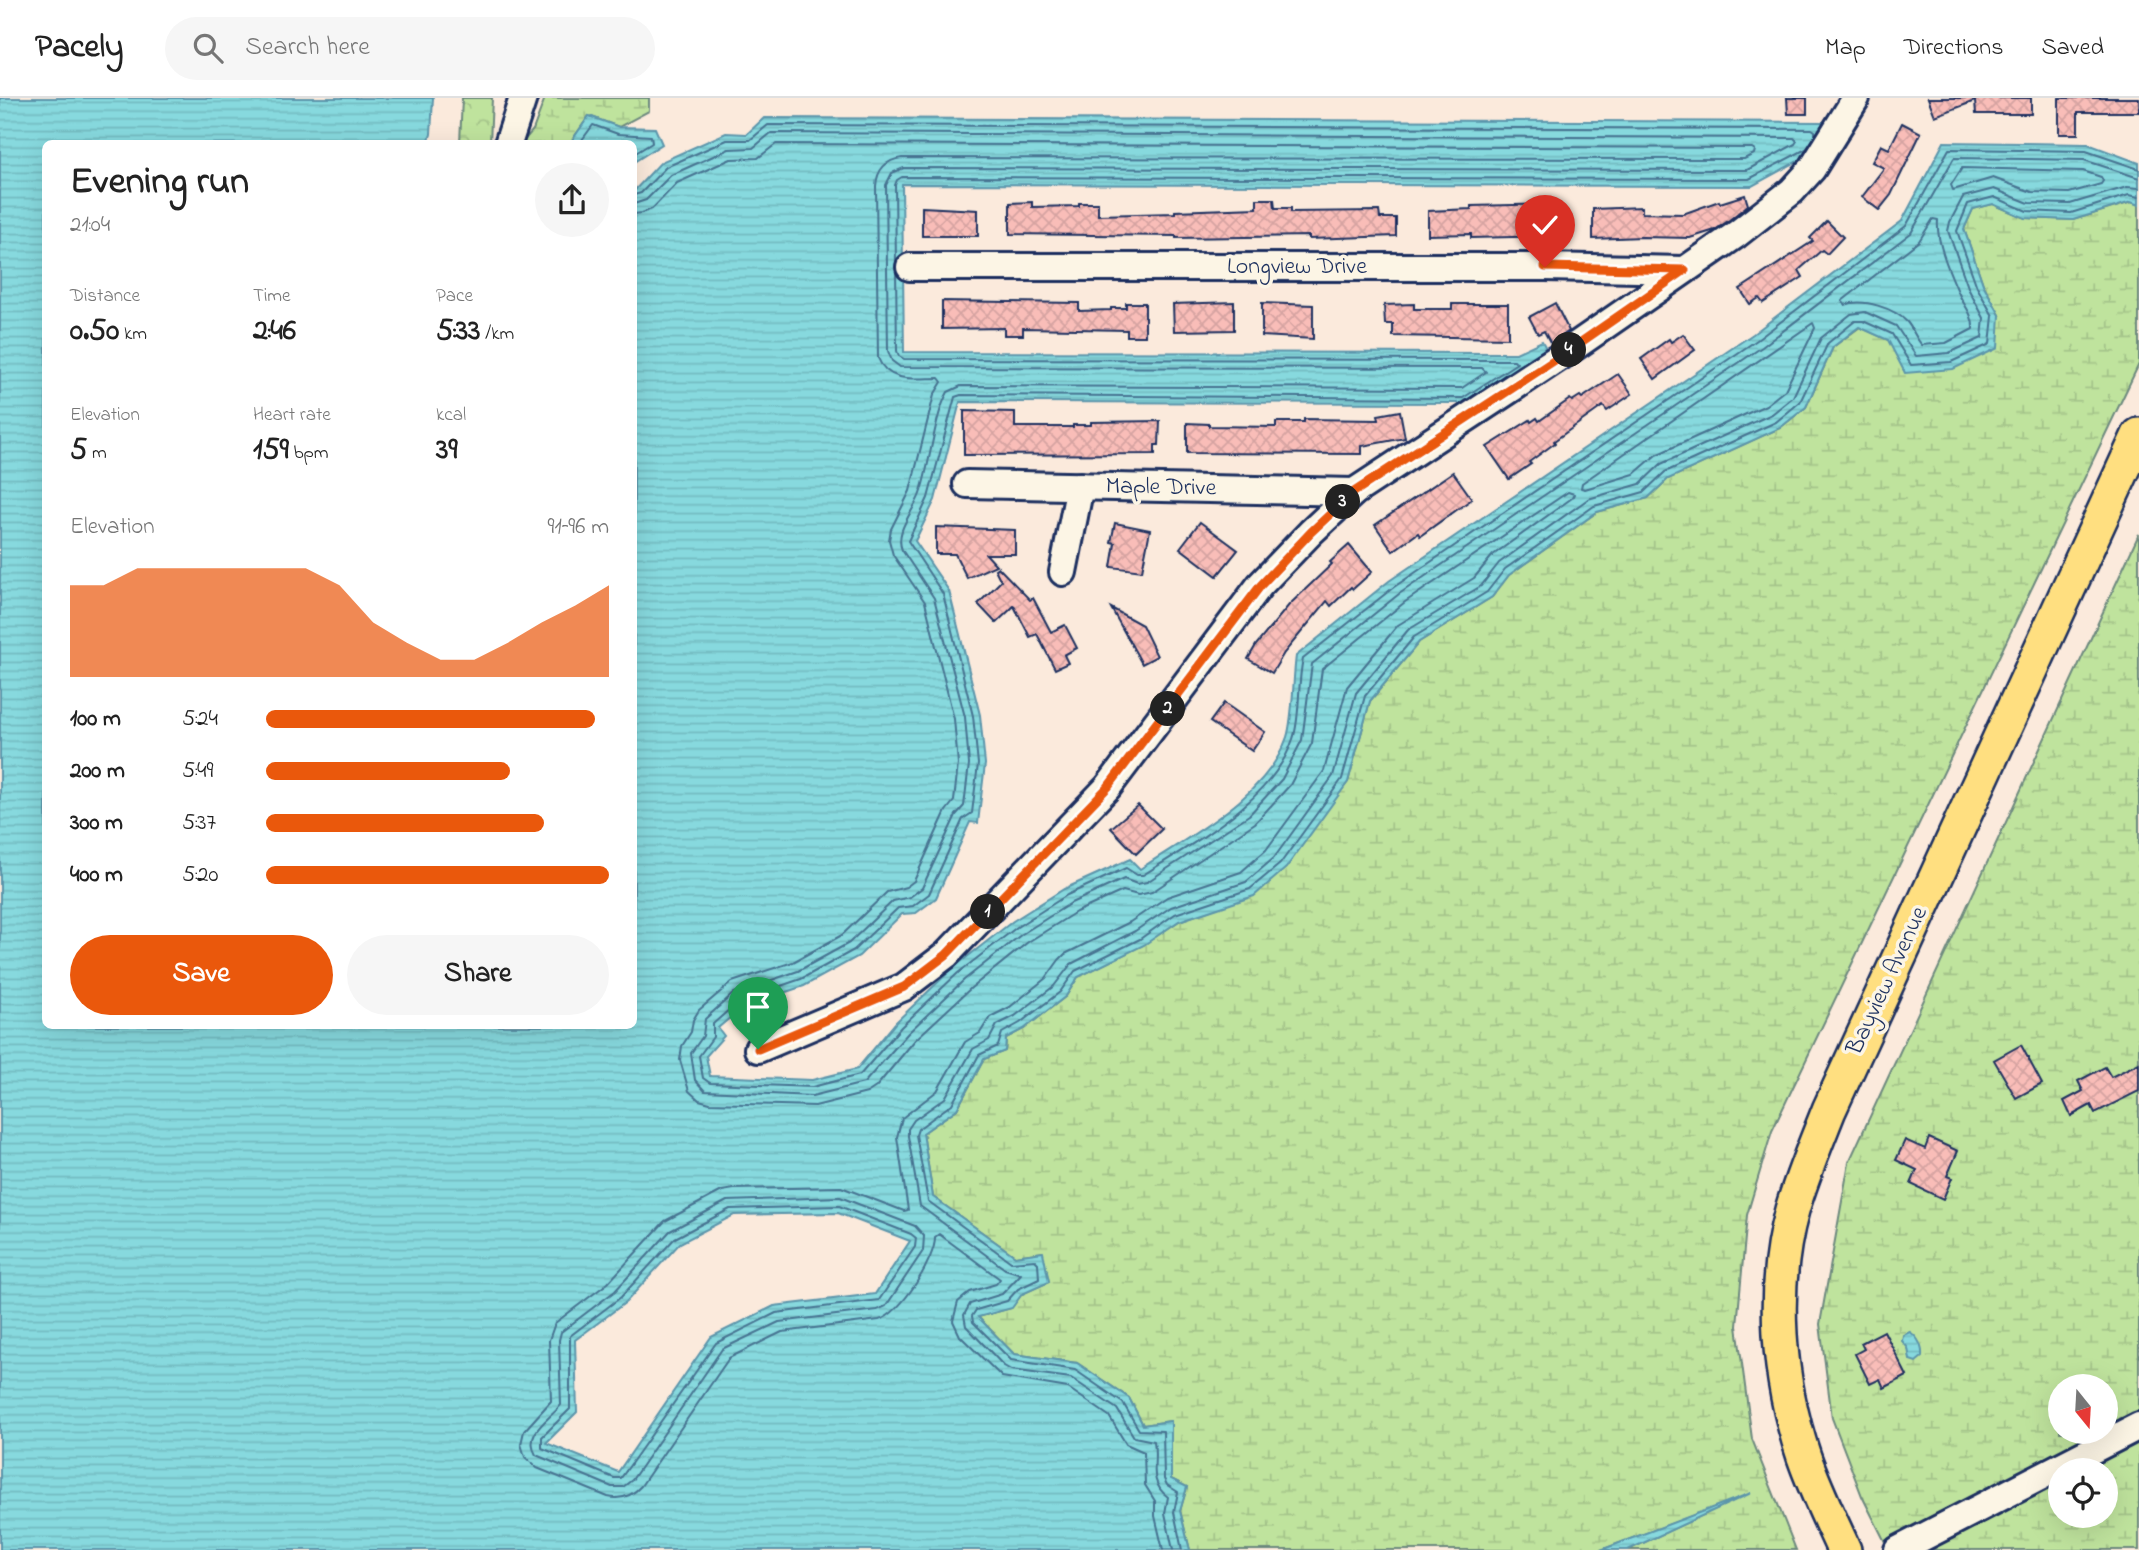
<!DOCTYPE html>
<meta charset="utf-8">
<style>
body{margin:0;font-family:"Indie Flower",sans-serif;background:#f6f6f6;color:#222;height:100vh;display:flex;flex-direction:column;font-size:26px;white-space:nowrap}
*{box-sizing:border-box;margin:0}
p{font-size:23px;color:#767676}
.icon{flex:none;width:38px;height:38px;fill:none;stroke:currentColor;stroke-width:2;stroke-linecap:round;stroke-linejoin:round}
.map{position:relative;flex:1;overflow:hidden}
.panel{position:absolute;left:42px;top:42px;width:595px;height:889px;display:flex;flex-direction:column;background:#fff;border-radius:10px;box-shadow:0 7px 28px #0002}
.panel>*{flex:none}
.needle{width:46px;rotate:162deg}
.controls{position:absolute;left:2048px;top:1276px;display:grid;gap:14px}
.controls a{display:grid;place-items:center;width:70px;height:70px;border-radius:50%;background:#fff;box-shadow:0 7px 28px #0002;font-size:35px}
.pin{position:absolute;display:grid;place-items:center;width:60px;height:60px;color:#fff;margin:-72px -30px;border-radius:50% 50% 50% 0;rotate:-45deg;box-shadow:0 0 7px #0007}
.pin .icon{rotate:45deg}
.km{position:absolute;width:35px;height:35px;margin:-18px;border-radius:50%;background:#222;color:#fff;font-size:19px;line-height:35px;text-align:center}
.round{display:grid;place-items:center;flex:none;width:74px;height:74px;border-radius:37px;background:#f6f6f6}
.summary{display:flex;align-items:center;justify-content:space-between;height:119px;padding:0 28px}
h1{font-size:38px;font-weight:700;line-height:52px}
.stats{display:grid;grid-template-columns:repeat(3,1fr);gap:10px;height:119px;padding:7px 28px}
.stats div{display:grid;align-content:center}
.stats b{font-size:30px;font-weight:700}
.stats small{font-size:19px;font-weight:400}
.stats p{font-size:19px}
.chart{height:196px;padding:14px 28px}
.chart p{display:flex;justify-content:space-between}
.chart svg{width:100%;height:126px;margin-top:7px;fill:#ea580c;opacity:.7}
.primary-button{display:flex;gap:14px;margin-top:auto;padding:14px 28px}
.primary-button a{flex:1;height:80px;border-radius:42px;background:#ea580c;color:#fff;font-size:28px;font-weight:700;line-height:80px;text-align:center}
.primary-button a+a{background:#f6f6f6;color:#222}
ul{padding:0 28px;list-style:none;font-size:23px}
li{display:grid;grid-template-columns:112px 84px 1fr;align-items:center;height:52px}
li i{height:18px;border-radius:9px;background:#ea580c}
header{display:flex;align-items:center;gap:42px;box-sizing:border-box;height:98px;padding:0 35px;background:#fff;border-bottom:2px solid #e0e0e0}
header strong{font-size:33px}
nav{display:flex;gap:38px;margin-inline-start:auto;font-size:24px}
.search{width:490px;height:63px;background:#f6f6f6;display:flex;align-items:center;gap:18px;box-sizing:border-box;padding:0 24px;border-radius:38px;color:#767676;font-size:26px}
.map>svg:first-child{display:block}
.wetland{fill:url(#wetland-marsh);stroke:#6d897e;stroke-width:2;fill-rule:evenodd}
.park{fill:url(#park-crowns);stroke:#6d897e;stroke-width:2}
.water{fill:url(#water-rules);stroke:#5c95ab;stroke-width:2;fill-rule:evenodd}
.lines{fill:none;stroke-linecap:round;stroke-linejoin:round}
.shore{stroke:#467391;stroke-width:2}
.building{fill:url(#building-cross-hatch);stroke:#1b2f5e;stroke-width:2}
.minor-casing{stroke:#1b2f5e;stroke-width:32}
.major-casing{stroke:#1b2f5e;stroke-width:38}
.minor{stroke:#fcf5e5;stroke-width:26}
.major{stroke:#ffdf80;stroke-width:33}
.route-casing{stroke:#fff;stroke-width:14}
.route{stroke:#ea580c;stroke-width:9}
.labels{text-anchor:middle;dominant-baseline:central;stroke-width:7;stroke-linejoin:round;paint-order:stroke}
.street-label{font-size:24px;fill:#1b2f5e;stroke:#fcf5e5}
</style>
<header>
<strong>Pacely</strong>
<div class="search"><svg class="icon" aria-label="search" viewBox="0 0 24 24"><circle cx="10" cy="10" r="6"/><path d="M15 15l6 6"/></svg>Search here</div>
<nav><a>Map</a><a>Directions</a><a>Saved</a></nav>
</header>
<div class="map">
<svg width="2139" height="1452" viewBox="0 0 2139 1452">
<defs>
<pattern id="wetland-marsh" width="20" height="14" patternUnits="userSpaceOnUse" patternTransform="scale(1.75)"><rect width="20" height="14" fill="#bfe39d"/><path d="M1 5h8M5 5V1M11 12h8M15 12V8" fill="none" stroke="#a4c38a"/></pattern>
<pattern id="park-crowns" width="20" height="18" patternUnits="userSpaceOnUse" patternTransform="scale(1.75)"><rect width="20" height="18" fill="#bfe39d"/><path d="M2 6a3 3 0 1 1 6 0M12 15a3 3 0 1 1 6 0" fill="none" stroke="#a4c38a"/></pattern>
<pattern id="water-rules" width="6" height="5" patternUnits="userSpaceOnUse" patternTransform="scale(1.75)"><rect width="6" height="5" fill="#87d9de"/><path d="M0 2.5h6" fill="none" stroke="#74bbc1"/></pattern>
<pattern id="building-cross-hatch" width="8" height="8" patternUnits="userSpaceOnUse" patternTransform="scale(1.75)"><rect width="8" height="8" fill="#f9bdb8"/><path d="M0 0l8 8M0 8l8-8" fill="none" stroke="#d5a3a1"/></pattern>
</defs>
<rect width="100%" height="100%" fill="#fbeadc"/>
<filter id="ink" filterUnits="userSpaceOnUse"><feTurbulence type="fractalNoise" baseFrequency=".0143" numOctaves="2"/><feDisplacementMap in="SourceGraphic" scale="14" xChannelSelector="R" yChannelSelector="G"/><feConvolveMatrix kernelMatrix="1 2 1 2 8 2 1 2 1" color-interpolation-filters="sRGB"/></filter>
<g filter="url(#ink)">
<g class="wetland">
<polygon points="545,0 649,0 649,13 619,29 589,18 570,45 521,46 533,32"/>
<polygon points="2132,104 2139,107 2139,266 1772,1033 1747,1117 1737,1228 1752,1341 1796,1452 1628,1452 1737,1401 1601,1452 1190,1452 1180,1413 1187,1389 1171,1381 1171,1323 1143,1327 1129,1300 1077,1265 1014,1256 978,1219 1011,1210 1022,1196 1049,1184 1042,1154 1015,1158 933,1099 923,1035 957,1011 984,961 1005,953 1006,940 1024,931 1066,898 1078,879 1143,847 1179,823 1254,797 1348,684 1370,603 1419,544 1492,499 1509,477 1597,414 1648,400 1668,381 1780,330 1806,309 1833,249 1860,229 1888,242 2000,217 1983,186 1964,131 1973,111 1993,106 2025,120 2073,122"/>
<path d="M2139,436V1452H1889L1862,1398L1832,1320L1820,1226L1849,1064ZM2060,1288H2105V1334H2060ZM2060,1372H2105V1418H2060Z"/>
</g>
<polygon class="park" points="462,0 492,0 490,45 460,45"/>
<g class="water">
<path d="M0,0H433L431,36L428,45L46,46V928H634V93L661,64L726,35L747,36L764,20L1825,24L1820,51L1752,88L902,86L904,254L1516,255L1542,243L1548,254L1463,308L1458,305L960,304L935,402L915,443L949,493L980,617L985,666L978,725L970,724L936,800L916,815L902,816L859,858L804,888L744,908L718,930L724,938L706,958L710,978L812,982L857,971L896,924L953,870L1013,823L1064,791L1130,761L1140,771C1190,737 1266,700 1287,639C1293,621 1293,579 1296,558L1389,483L1753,236L1902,123L1944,44L2088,46L2139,65V107L2131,104L2073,122L2025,120L1993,106L1973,111L1964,131L1983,186L2000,217L1998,250L1953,271L1905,275L1888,242L1859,229L1833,249L1806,309L1780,330L1668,381L1648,400L1597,414L1509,477L1492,499L1419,544L1370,603L1348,684L1286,770L1254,798L1179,823L1144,847L1078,879L1066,898L1024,931L1006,940L1005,953L984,961L957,1011L923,1035L933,1099L1015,1158L1043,1154L1049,1184L1022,1196L1012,1210L978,1219L1014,1256L1077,1265L1129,1300L1143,1327L1171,1323V1381L1187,1389L1180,1413L1190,1452H0ZM838,1115L910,1143L875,1196L774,1208L711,1239L618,1374L546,1345L577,1314L575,1242L626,1204L680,1145L734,1117Z"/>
<polygon points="589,18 619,29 655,30 662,46 634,64 634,46 570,45"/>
<path d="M1910,1234C1918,1239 1923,1249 1922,1259L1916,1264L1910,1262L1908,1250L1902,1243L1903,1237Z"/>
<polygon points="1751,1395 1628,1452 1601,1452"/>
</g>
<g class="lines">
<g class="shore">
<polyline points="579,46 593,27 618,36 651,38 652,45 634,56"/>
<polygon points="1962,70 2083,73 2101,79 2103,83 2101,86 2069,95 2032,94 1993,80 1953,92 1951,87"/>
<polyline points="634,97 641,95 666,69 727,42 750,42 768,27 1812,31 1815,33 1815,38"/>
<path d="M634,106L646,102L671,77L729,51L753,50L771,35L1794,40L1797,43L1795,46L1747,72L904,70L892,75L886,87L888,253L892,263L900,269L1482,270L1486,274L1462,290L961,288L948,294C934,318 930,368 920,396C914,413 894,433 902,452L934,500L965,619L969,666L964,708L956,717L922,790L910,799L893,803L849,845L798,873L734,895L705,921L703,938L691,955L695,982L705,993L812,998L864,985L908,935L964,882L1022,836L1071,805L1124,781L1137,786L1147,784L1249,717L1282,681L1302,642L1312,566L1399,496L1762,249L1911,135L1954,60L2084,62L2139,80"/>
<path d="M634,116L642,115L652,111L677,85L731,61L758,60L776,46L1752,50L1755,52L1754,56L1744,61L902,60C886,62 877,72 876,88L878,260C888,286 916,280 939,280L942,284L934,297L910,393L891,431L889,442L893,457L925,504L954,621L958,666L954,703L946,713L914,783L906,789L887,794L842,837L793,864L732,884L699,912L693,922L691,934L682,948L680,962L689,993L699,1002L710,1005L815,1008L867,995L876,989L915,942L971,890L1028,844L1076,814L1123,793L1138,797L1152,794L1255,725L1290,687L1312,645L1322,571L1405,504L1568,394L1574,396L1572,400L1493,457L1474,480L1398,527L1347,589L1324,673L1266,752L1241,774L1167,799L1130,824L1065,856L1059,862L1046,880L1010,909L990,919L980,935L965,944L937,993L902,1020L897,1039L908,1112L904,1113L841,1089L734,1091L722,1093L665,1123L608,1185L555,1225L549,1242L551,1303L524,1333L521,1346L525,1359L537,1370L608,1399C621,1402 632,1398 641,1388L729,1260L782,1234L879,1222C900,1217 936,1160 935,1139L939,1136L1000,1181L996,1186L970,1194L958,1204L953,1223L960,1238L1002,1279L1068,1290L1109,1318L1126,1346L1144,1354L1145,1387L1155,1403V1418L1163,1452"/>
<path d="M1933,121L1938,122C1936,145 1950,175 1959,196C1964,208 1974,217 1973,231L1946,245L1922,247C1916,241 1913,231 1907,224C1894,210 1863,200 1845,207L1842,203L1919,143Z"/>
<polyline points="896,166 895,87 897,82 902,79 1749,81 1808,50"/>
<path d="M896,172L897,253L899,258L904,261L1514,262L1517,265L1463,300L961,297L955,299L928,400L908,443L943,496L973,618L978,666L972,715L963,721L929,796L913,808L898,810L854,852L801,881L740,902L713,926V939L699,958L703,980L710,985L812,989L860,977L901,929L958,875L1017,829L1067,797L1126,770L1137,777H1143C1196,743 1272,703 1293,641C1301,618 1297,586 1303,561L1394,489L1757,242L1906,128L1949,51L2086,53L2139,71"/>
<polygon points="1813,225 1815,230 1785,292 1766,307 1656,357 1634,376 1585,391 1581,390 1582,385"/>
<path d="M840,1099L915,1128L924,1138L923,1153L886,1208L877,1212L779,1224L722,1251L632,1382L623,1389H612L536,1357C523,1335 549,1322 561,1307L559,1242L561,1234L615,1193L670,1133L727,1103Z"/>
<polygon points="839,1108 911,1136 916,1140 915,1149 879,1202 776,1215 716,1245 621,1380 614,1380 542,1350 542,1339 570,1311 570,1238 621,1199 675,1140 730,1111"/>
<path d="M1173,1452L1165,1415L1168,1399C1147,1383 1158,1365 1154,1343L1134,1339L1117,1311L1071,1280L1011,1272L1004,1268L966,1228L964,1217L970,1206L1002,1196L1021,1176L1005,1171L920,1108L908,1038V1031L914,1022L945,1000L973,951L989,942L997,927L1015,918L1054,888L1071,866L1135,833L1171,809L1246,784L1274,760L1333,678L1356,595L1408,532L1481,488L1499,465L1588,401L1640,386L1661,366L1772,316L1793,299L1821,240L1851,216L1865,214L1896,228L1916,258L1949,255L1982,240L1984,220L1969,192L1948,133L1950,124L1963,99L1994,91L2029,105L2070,106L2127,89L2139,90"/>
<polyline points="1182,1452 1174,1414 1178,1394 1167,1387 1164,1381 1163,1333 1139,1332 1123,1305 1075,1272 1011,1262 973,1224 972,1218 976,1212 1007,1203 1018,1191 1039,1181 1038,1165 1035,1162 1011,1164 928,1103 916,1037 918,1031 952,1006 979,957 998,948 1002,935 1020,925 1060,894 1075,873 1140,841 1175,816 1250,791 1280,766 1342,681 1365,598 1414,539 1487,494 1505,471 1594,408 1644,394 1665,374 1776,324 1800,304 1828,245 1855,223 1863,223 1892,236 1911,267 1951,264 1990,246 1993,218 1977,189 1957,133 1968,106 1994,99 2027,113 2071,115 2129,97 2139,99"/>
</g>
</g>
<g class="building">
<polygon points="1787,0 1807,0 1807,16 1788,16"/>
<polygon points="1928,0 2031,0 2031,16 1976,16 1975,3 1935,18"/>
<polygon points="2059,0 2139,0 2139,14 2078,14 2078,36 2059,36"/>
<polygon points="1902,25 1921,35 1891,97 1879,112 1862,99 1884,70 1872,64 1881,47 1889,51"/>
<polygon points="1745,97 1748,107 1728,123 1715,132 1690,140 1642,139 1593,141 1593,111 1642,109 1642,115 1683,116 1719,103 1720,105"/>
<polygon points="1257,101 1274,101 1275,110 1291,110 1291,114 1379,113 1380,120 1396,120 1396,138 1309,141 1309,138 1176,140 1176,138 1010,136 1010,105 1032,104 1032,109 1079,108 1079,105 1098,105 1098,117 1175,115 1175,113 1257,110"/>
<polygon points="1560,106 1560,127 1553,127 1553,138 1471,140 1471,136 1428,137 1428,113 1471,111 1471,108"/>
<polygon points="922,109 978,112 978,138 922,138"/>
<polygon points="1827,123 1843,139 1827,156 1822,152 1799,172 1803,179 1763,205 1759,200 1750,206 1740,191 1813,143 1810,140"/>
<polygon points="942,203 1079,205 1079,213 1111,212 1111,210 1126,210 1126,205 1145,205 1145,238 1127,238 1127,232 1023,230 1023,237 1004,237 1004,230 942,231"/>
<polygon points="1234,204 1234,232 1174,233 1173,206"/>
<polygon points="1262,205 1313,207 1313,241 1262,238"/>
<polygon points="1555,205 1569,233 1551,246 1544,233 1538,236 1529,219"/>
<polygon points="1414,206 1414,211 1452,211 1452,206 1508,206 1508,240 1393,238 1393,226 1385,226 1384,207"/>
<polygon points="1683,236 1695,252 1655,281 1641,261 1669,241 1671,244"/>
<polygon points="1618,276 1632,296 1607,313 1603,308 1554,343 1555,345 1529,364 1531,366 1509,381 1487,349 1530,322 1531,324 1537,320 1539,323 1570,301 1572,303 1580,298 1582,300"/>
<polygon points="964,313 1015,314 1015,329 1073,329 1073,327 1091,327 1091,324 1160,323 1159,347 1155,347 1155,356 964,357"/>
<polygon points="1400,313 1405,340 1362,348 1362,356 1187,355 1187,325 1209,326 1209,328 1276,329 1276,324 1304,324 1304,321 1379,322 1378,317"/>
<polygon points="1453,374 1472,401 1420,438 1418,435 1393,453 1375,427"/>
<polygon points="1200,424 1238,452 1217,478 1180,450"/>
<polygon points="1115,425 1150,432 1142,473 1111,469 1115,445 1111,444"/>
<polygon points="936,429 1015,432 1015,456 986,456 996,467 967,480 955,456 936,456"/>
<polygon points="1349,447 1372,474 1353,491 1351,489 1331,508 1327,503 1284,555 1272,575 1248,561 1256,547 1289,507 1332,466 1330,464"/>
<polygon points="998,469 1030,502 1033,500 1051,534 1065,527 1077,550 1064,557 1068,565 1055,571 1037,536 1030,539 1014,508 996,525 978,506 1001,483 995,471"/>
<polygon points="1111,510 1142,527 1157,558 1142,566"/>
<polygon points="1224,605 1265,634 1252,653 1210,624"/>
<polygon points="1138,707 1162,731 1136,756 1111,730"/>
<polygon points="2021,947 2042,986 2016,1000 1994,962"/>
<polygon points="2139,965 2139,993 2095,1015 2091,1007 2071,1018 2064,1003 2083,993 2078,983 2105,969 2111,979"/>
<polygon points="1929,1040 1958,1053 1947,1078 1952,1080 1943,1101 1911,1086 1917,1072 1896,1062 1905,1042 1925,1051"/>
<polygon points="1884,1233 1907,1278 1884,1290 1880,1281 1870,1286 1855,1256 1864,1251 1861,1245"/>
</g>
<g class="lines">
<defs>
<g id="minor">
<polyline points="508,46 523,0"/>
<polyline points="910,169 1545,169 1684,172"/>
<polyline points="967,386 1354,394"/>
<polyline points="1063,474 1080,388"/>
<polyline points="758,951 904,889 946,857 1108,689 1260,487 1311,434 1354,394 1558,260 1737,136 1792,93 1812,71 1856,0"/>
<polyline points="1898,1452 2139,1328"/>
</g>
<path id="major" d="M1844,1452C1830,1421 1815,1391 1804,1359C1778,1282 1770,1191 1792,1112C1802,1078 1816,1045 1829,1012L2139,337"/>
</defs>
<use href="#minor" class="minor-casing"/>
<use href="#major" class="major-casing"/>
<use href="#minor" class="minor"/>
<use href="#major" class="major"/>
</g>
</g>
<g class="lines" filter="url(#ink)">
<defs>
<polyline id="route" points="758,951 904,889 946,857 1108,689 1261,487 1311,434 1354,394 1558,260 1685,172 1545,169"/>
</defs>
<use href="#route" class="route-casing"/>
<use href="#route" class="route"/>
</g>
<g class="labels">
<g class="street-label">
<text x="1297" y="169">Longview Drive</text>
<text transform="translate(1161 390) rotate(1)">Maple Drive</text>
<text transform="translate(1888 883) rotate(-65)">Bayview Avenue</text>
</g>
</g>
</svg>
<div class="controls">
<a><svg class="needle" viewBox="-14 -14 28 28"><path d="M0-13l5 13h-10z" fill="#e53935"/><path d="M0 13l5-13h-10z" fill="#767676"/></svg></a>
<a><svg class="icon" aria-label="locate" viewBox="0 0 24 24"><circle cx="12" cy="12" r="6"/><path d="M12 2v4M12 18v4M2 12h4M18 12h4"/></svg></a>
</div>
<div class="pin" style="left:758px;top:951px;background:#1e9e55"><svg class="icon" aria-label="arrive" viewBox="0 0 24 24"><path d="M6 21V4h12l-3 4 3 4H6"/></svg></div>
<div class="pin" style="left:1545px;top:169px;background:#d93025"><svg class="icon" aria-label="check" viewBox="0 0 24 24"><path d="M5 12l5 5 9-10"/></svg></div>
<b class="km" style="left:988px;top:814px">1</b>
<b class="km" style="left:1168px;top:611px">2</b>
<b class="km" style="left:1343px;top:404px">3</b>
<b class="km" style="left:1569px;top:252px">4</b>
<section class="panel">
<div class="summary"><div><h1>Evening run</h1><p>21:04</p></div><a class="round"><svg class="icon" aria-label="share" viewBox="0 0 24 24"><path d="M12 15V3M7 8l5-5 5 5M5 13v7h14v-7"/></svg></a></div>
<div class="stats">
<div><p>Distance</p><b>0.50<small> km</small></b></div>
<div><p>Time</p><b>2:46</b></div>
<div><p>Pace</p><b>5:33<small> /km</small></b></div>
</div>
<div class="stats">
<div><p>Elevation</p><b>5<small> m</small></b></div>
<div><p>Heart rate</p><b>159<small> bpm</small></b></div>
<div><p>kcal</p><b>39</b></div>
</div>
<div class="chart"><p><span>Elevation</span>91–96 m</p>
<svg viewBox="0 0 160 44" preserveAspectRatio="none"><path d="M0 44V12L10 12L20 6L30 6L40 6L50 6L60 6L70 6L80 12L90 25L100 32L110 38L120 38L130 32L140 25L150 19L160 12V44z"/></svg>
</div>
<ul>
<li><b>100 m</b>5:24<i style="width:96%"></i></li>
<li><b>200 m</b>5:49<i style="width:71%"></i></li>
<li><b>300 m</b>5:37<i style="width:81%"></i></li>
<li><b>400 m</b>5:20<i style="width:100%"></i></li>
</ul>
<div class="primary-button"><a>Save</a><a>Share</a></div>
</section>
</div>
